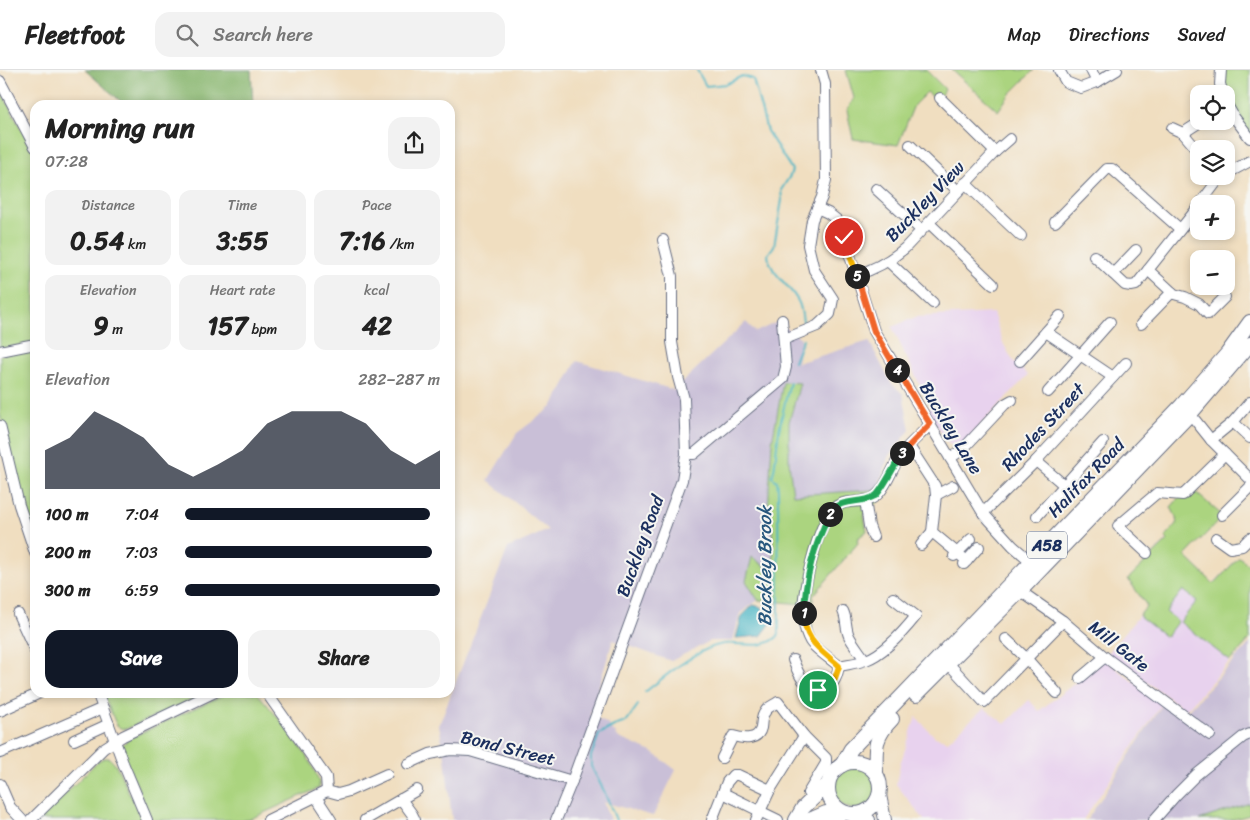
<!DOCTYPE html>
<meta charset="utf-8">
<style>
body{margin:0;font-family:Sriracha,sans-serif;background:#f2f2f2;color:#222;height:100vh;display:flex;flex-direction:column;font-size:19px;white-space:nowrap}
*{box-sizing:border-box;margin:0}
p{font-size:16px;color:#767676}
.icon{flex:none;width:28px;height:28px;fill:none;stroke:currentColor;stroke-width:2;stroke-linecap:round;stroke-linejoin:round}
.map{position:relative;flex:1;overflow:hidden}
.panel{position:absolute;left:30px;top:30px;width:425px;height:598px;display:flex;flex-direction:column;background:#fff;border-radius:15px;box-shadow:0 2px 8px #0003}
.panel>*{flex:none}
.buttons{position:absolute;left:1190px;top:15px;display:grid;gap:10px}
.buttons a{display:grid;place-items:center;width:45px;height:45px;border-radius:10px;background:#fff;box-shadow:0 2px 8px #0003;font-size:25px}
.pin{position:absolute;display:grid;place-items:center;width:42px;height:42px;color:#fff;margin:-21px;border:2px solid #fff;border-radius:50%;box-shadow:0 1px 5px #0007}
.km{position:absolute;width:25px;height:25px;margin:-12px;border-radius:50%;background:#222;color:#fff;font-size:14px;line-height:25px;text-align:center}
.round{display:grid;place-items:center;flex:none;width:52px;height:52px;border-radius:15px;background:#f2f2f2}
.headline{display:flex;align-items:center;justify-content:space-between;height:85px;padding:0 15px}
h1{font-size:28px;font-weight:700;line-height:38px}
.metrics{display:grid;grid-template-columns:repeat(3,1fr);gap:8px;height:85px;padding:5px 15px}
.metrics div{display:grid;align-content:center;border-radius:12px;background:#f2f2f2;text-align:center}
.metrics b{font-size:25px;font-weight:700}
.metrics small{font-size:14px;font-weight:400}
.metrics p{font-size:14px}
.chart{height:140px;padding:10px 15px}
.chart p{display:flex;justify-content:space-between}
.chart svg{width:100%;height:90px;margin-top:5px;fill:#111827;opacity:.7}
.action{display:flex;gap:10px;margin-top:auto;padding:10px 15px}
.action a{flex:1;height:58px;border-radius:15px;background:#111827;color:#fff;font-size:20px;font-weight:700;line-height:58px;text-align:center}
.action a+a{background:#f2f2f2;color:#222}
ul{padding:0 15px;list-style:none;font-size:16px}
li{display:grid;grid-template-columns:80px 60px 1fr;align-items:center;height:38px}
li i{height:12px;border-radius:6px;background:#111827}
header{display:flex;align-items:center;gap:30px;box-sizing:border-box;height:70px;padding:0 25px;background:#fff;border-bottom:1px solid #e0e0e0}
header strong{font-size:24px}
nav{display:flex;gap:28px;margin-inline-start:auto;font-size:18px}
.search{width:350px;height:45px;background:#f2f2f2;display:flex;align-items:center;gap:12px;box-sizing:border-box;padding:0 18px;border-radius:15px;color:#767676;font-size:19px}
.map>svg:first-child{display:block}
.built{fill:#e8d2ee}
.industrial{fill:#c9bfd7}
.green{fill:#abd47f;stroke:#63826e}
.forest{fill:#88b66e;stroke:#527266}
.water{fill:#48b5c4;stroke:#327291}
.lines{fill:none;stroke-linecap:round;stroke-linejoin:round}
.stream{stroke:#48b5c4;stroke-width:2}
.minor-casing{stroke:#666c80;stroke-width:12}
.major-casing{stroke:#666c80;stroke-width:14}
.highway-casing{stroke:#666c80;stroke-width:16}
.minor{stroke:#fff;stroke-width:10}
.major{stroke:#fff;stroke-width:12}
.highway{stroke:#fff;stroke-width:14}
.split-1-casing{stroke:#fff;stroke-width:10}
.split-2-casing{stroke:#fff;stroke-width:10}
.split-3-casing{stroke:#fff;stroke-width:10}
.split-4-casing{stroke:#fff;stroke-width:10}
.split-5-casing{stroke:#fff;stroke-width:10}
.split-6-casing{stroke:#fff;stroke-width:10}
.split-1{stroke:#f5b400;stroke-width:6}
.split-2{stroke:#22a559;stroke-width:6}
.split-3{stroke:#22a559;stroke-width:6}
.split-4{stroke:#f0652b;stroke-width:6}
.split-5{stroke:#f0652b;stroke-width:6}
.split-6{stroke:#f5b400;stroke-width:6}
.labels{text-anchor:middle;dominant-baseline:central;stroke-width:4;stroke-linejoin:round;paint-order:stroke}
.shield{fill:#f6f6f2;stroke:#5d6b8a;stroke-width:1}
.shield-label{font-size:16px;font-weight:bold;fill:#1b2f5e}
.street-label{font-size:18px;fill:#1b2f5e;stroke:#f6f6f2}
.water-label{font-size:19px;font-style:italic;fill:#28577d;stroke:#f6f6f2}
</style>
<header>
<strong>Fleetfoot</strong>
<div class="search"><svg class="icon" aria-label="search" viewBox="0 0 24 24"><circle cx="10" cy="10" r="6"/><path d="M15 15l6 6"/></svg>Search here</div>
<nav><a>Map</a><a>Directions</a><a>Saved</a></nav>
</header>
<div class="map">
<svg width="1250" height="750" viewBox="0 0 1250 750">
<rect width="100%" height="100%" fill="#f6f6f2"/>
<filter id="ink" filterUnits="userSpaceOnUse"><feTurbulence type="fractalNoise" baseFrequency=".02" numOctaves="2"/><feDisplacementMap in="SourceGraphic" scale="10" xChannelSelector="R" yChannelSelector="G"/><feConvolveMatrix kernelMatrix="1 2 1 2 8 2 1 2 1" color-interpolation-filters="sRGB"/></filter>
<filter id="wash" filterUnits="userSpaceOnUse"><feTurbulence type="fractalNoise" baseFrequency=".0096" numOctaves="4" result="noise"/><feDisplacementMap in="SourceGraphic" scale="20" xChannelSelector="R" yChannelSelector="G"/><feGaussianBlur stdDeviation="1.12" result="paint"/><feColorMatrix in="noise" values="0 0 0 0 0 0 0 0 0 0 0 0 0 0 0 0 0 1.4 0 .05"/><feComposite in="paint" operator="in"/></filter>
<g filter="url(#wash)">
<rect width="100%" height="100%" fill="#f0dec0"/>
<g class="built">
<polygon points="993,243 1003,273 1013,291 1028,305 958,378 949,374 928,343 930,336 892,257 916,247"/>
<polygon points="1168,469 1213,514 1239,487 1250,496 1250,569 1186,640 1107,584 1147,536 1128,509"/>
<polygon points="1105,590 1162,634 1083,750 924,750 896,714 900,694 916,647 935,667 948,671 984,638 1005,654 1029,630 1039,641"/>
</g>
<g class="industrial">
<polygon points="746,252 756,262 777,252 801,268 797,293 869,271 891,313 903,324 910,360 888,387 879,415 873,420 793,425 789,392 789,352 800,314 783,312 772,372 767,455 772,456 774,504 752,488 746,511 758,530 740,544 733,571 710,571 671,591 613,570 590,645 608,654 619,668 652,682 676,700 653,746 603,732 610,750 452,750 445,688 439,655 508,478 548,460 488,410 517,363 552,337 577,291 674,320"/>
<polygon points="1250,573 1250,733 1199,750 1087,750 1166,629 1186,643"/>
</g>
<g class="green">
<polygon points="846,0 926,0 945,19 937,30 927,22 914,35 898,75 853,69 847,40 854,28"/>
<polygon points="952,0 1034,0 1009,25 998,41"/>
<polygon points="1223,0 1250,0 1250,64 1228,31 1226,24"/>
<polygon points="0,19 35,85 35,272 0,279"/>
<polygon points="35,278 35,470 27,446 0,344 0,285"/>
<polygon points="783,312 800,313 789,352 789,392 793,425 873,420 880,430 864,445 867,461 857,469 858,473 813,526 812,564 802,534 758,530 746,511 752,487 774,503 772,456 767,455 772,372"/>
<polygon points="1194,421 1223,446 1185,486 1214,514 1239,487 1250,496 1250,569 1230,591 1180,552 1197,531 1183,520 1166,542 1178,551 1166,567 1139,546 1147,536 1128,509 1168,470 1165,467 1177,454 1176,447 1171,437 1179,428"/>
<polygon points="103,623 207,623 126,659 120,658 116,654"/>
<path d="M228,623H257C271,639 323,699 319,718L248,750H152L122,682V675L130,668Z"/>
<polygon points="104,688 109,688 116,695 142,750 39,750 98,691"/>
<circle cx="855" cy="718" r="21"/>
<polygon points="1250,733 1250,745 1231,750 1199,750"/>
</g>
<polygon class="forest" points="85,0 251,0 253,35 125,35"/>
<polygon class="water" points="753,535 761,537 772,552 761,566 736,568 742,546"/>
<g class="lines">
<g class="stream">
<path d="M697,0L706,16L726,14L742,6L753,9L767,61L792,100L790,106L781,120L782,130L774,176L768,184C769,204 791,215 799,233C802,240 802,249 804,256"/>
<polyline points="794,292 803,269"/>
<path d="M645,622C664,607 699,577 724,574C742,572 765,581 779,565L778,419L777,411L772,407C776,396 775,387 777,376C779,354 785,333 790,312"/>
<polyline points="616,750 604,721 591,696 591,686 599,664 614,656 626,652 638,635"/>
</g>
</g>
</g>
<g filter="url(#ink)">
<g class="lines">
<defs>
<g id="minor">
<polyline points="1059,0 1066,12 1081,18 1097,12 1117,0"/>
<polyline points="1091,0 1097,12"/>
<polyline points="1221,0 1220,14 1223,24"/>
<polyline points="0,11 35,77"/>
<polyline points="940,28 995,82"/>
<polyline points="1226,33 1234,47 1250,68"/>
<polyline points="1172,58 1183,63 1197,54"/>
<polyline points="1183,63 1199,82"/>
<polyline points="910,75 958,121"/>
<polyline points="1226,104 1250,91"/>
<polyline points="965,113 1021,166"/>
<polyline points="876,119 921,160"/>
<polyline points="1200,134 1221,106"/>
<polyline points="817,138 828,143 837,150 844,167 874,261 950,388 983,443 1013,476 1035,495"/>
<polyline points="1055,152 1107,99 1112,99 1180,159"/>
<polyline points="929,153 993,214"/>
<polyline points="663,170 672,206 672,272 678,307 684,329 686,384"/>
<polyline points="1094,186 1125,215 1131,216 1136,215 1199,136"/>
<polyline points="889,192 933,233"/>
<polyline points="1148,200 1174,224 1185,227 1199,234 1208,244 1225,227"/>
<polyline points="1113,204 1136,180"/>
<path d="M856,205C876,199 890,191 905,178L995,82L1010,69"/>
<polyline points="1141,254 1172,222"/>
<polyline points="1046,262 1113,307"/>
<polyline points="785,269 817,256 830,244 833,229 814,200 808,175 812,150 822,127 826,110 825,14 821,0"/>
<polyline points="0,281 35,274"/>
<polyline points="1020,291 1060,246"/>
<polyline points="1048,322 1110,252"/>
<polyline points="1187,340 1211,370 1250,409"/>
<polyline points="1233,352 1250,368"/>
<polyline points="0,356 19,435 35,483"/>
<polyline points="1211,370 1233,352 1250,332"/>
<polyline points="909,376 935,416 936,425 932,462 967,491"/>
<polyline points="950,388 962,380 1005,334 1012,330"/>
<polyline points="1036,391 1064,415"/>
<polyline points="936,425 953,416"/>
<polyline points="865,430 869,456 873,467"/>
<polyline points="983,443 1036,391 1126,293"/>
<polyline points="1222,445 1250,417"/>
<polyline points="1037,446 1103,372"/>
<polyline points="1216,468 1230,478 1242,476 1250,468"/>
<polyline points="921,475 932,462"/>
<polyline points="1147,483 1118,456 1157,423 1183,425 1225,384"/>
<polyline points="954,486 971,469"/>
<polyline points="964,494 979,477"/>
<polyline points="1016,518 1063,551 1105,587 1210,665"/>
<path d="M843,541C847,549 845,557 849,566C853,574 860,582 865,590"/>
<polyline points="18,544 35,581"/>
<polyline points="1006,569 1027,589 1057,623"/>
<path d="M793,590C798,603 805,621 821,619C826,619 832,615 834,611C837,607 838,601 839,596"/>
<polyline points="948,593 984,632 1063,551"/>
<path d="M839,596C832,590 815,579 810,571C807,566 804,555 803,549C801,525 817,458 832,440C844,426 866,437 878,424C889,413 893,394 903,382C911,372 922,364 930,354"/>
<path d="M839,596C848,594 858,593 866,590C885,583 904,561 916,546L893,528"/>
<polyline points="1080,608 1105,587"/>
<polyline points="97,622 123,693 147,750"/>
<polyline points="266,622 326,707 327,721"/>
<polyline points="0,641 42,622"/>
<polyline points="74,670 109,654"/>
<polyline points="0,683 103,638"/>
<path d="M722,688L733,666C743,669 758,671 761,658C762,652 761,646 765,642C767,637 774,635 778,632L804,666L826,688V693L808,723L812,729"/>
<polyline points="408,694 430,684 450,680 470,681 572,711"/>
<polyline points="0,714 10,737 22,750"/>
<polyline points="723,723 778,750"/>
<polyline points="316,727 331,750"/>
<polyline points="401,729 412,744 415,750"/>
<polyline points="31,750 104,678 123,666 215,622"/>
<polyline points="268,750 327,721 338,724 349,721 387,704"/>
<polyline points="365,750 417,720"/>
<polyline points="556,750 572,711 682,410 686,384 694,384 783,309 786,297 782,250"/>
<polyline points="712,750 727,712 733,705 738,705 770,720"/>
<polyline points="756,750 770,720 804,666"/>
<polyline points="1154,750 1176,725 1196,705 1243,667 1250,664"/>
</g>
<g id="major">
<polyline points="880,725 885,750"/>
<polyline points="851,745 869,750"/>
</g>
<g id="highway">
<polyline points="916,625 1020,521 1191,343 1250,274"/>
<circle cx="854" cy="718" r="26"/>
<polyline points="842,695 851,679 1182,335 1227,284 1250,252"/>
<path d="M876,703C875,678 874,667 892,649"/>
<polyline points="796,750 803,738 828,714"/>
<polyline points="810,750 826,743 844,743"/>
</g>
</defs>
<use href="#minor" class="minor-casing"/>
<use href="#major" class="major-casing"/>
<use href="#highway" class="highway-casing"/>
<use href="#minor" class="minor"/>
<use href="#major" class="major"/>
<use href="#highway" class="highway"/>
</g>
</g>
<g class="lines" filter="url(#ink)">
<defs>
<path id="split-1" d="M804,543C803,570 821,580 839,596C835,609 834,617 818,620"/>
<path id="split-2" d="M804,543C805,509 814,475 830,444"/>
<path id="split-3" d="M830,444C839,427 860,435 875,426C881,423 897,391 902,383"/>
<polyline id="split-4" points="897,300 930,354 902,383"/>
<polyline id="split-5" points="857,206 874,261 897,300"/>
<polyline id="split-6" points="844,167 857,206"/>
</defs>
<use href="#split-1" class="split-1-casing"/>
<use href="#split-2" class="split-2-casing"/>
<use href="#split-3" class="split-3-casing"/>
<use href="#split-4" class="split-4-casing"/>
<use href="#split-5" class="split-5-casing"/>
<use href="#split-6" class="split-6-casing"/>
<use href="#split-1" class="split-1"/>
<use href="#split-2" class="split-2"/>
<use href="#split-3" class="split-3"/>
<use href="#split-4" class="split-4"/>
<use href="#split-5" class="split-5"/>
<use href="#split-6" class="split-6"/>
</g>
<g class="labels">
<rect class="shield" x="1027" y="461.5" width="40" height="27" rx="4"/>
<g class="shield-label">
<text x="1047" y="475">A58</text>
</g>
<g class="street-label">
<text transform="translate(925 131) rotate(-46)">Buckley View</text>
<text transform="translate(1043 357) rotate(-47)">Rhodes Street</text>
<text transform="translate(951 358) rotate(59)">Buckley Lane</text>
<text transform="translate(1086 408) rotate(-46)">Halifax Road</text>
<text transform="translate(640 476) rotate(-70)">Buckley Road</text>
<text transform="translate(1119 576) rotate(38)">Mill Gate</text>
<text transform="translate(508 678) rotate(14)">Bond Street</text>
</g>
<g class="water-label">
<text transform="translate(764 496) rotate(-90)">Buckley Brook</text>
</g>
</g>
</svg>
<div class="buttons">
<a><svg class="icon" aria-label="locate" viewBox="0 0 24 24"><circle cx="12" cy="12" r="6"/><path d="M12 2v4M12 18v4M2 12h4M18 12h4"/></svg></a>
<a><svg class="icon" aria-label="layers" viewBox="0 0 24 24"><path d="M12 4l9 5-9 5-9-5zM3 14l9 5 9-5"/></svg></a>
<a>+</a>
<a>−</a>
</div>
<div class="pin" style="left:818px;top:620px;background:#1e9e55"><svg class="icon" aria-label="arrive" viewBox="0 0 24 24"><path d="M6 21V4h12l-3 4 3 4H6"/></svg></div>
<div class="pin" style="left:844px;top:167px;background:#d93025"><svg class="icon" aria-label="check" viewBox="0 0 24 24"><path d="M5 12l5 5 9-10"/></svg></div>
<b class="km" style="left:804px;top:543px">1</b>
<b class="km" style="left:830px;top:444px">2</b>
<b class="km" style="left:902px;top:383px">3</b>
<b class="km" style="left:897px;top:300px">4</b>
<b class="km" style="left:857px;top:206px">5</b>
<section class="panel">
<div class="headline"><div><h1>Morning run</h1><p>07:28</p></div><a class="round"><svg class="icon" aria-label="share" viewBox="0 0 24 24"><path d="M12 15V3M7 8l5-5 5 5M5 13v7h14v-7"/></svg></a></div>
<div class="metrics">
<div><p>Distance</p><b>0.54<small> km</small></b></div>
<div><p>Time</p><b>3:55</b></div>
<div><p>Pace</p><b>7:16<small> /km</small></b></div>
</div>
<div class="metrics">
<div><p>Elevation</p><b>9<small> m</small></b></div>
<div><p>Heart rate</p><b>157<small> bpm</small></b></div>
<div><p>kcal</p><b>42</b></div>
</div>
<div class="chart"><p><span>Elevation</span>282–287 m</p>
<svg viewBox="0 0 160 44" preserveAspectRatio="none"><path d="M0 44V25L10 19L20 6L30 12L40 19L50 32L60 38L70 32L80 25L90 12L100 6L110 6L120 6L130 12L140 25L150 32L160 25V44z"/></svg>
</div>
<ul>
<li><b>100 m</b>7:04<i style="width:96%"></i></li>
<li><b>200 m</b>7:03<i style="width:97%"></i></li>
<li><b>300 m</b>6:59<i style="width:100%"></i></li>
</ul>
<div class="action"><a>Save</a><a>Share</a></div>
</section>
</div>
